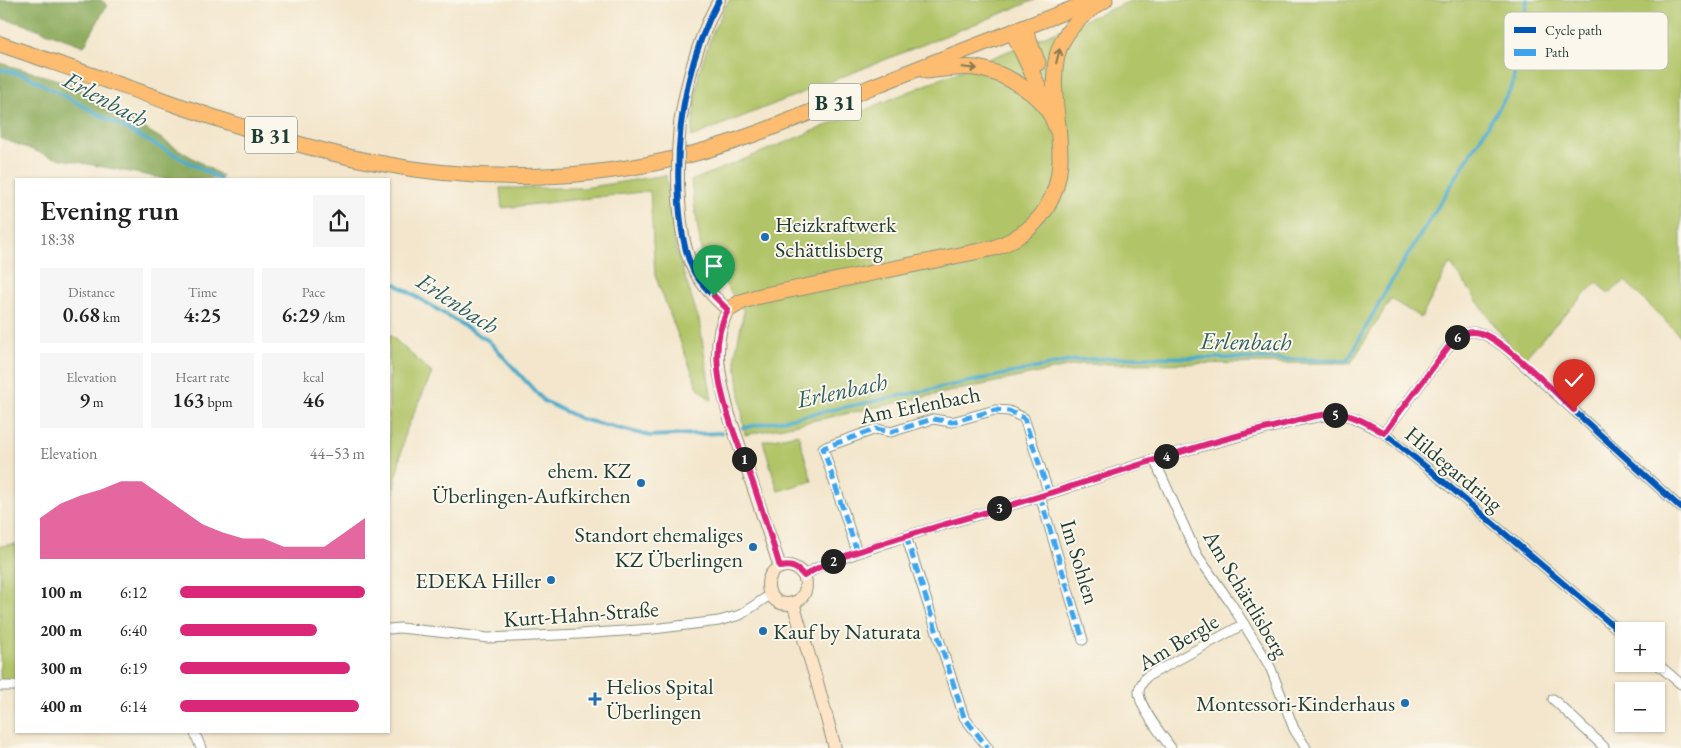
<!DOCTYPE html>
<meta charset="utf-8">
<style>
body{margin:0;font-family:"EB Garamond",serif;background:#f6f6f6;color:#222;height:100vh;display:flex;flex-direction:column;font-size:19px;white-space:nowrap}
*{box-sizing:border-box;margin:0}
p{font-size:16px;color:#767676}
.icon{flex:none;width:28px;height:28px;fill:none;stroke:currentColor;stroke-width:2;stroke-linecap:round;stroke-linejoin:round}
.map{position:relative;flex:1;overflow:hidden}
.details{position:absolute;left:15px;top:178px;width:375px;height:555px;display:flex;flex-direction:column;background:#fff;border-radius:0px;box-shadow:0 1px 4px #0004}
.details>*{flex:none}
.controls{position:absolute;left:1615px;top:622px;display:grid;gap:10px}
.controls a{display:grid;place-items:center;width:50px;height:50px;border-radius:0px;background:#fff;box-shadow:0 1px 4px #0004;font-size:25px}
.pin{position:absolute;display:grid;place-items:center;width:42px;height:42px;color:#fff;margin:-51px -21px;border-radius:50% 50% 50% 0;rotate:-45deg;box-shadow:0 0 5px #0007}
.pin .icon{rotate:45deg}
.km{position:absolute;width:25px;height:25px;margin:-12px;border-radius:50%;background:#222;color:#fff;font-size:14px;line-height:25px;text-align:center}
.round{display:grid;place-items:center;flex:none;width:52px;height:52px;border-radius:0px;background:#f6f6f6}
.headline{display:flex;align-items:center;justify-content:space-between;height:85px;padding:0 25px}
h1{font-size:28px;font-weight:600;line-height:38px}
.stats{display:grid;grid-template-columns:repeat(3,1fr);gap:8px;height:85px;padding:5px 25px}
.stats div{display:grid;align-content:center;border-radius:0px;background:#f6f6f6;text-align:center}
.stats b{font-size:21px;font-weight:600}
.stats small{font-size:14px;font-weight:400}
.stats p{font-size:14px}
.chart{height:140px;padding:10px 25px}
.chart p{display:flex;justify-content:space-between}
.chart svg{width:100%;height:90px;margin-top:5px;fill:#db2777;opacity:.7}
ul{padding:0 25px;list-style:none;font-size:16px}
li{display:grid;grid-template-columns:80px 60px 1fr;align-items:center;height:38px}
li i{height:12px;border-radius:6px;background:#db2777}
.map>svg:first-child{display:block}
.green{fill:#b1c468;stroke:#68804e}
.forest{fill:#8caa5c;stroke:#567448}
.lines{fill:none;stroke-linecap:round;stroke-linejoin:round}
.stream{stroke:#4aaac9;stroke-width:4}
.street-casing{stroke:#899280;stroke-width:11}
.secondary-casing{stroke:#899280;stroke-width:14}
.primary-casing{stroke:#899280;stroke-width:17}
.street{stroke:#fff;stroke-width:9}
.secondary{stroke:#fee4c6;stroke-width:12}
.primary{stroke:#fdbc70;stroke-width:15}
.secondary-bridge-casing{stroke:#899280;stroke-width:14;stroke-linecap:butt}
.secondary-bridge{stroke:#fee4c6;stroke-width:12}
.quiet{stroke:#3da4eb;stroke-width:5;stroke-dasharray:10 5;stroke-linecap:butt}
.cycleway-casing{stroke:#fbf7ec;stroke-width:9}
.cycleway{stroke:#0057b8;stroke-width:6}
.oneway{stroke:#83764f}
.route-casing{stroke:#fff;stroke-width:10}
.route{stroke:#db2777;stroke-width:6}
.poi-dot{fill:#1f6fb2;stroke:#fbf7ec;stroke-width:2}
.labels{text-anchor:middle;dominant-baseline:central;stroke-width:4;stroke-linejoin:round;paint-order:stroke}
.shield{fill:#fbf7ec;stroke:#61756b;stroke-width:1}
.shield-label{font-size:21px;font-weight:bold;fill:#1f3d34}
.poi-label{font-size:22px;fill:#1f3d34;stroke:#fbf7ec;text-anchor:end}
.street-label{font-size:22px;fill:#1f3d34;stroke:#fbf7ec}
.water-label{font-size:24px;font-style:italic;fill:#2c5e61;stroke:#fbf7ec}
.key{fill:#fbf7ec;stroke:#b9bfb5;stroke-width:1}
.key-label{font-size:14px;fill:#1f3d34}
</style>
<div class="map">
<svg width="1681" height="748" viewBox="0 0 1681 748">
<rect width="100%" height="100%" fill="#fbf7ec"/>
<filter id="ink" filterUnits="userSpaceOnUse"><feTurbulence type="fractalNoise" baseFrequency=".02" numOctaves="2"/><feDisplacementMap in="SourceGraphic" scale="10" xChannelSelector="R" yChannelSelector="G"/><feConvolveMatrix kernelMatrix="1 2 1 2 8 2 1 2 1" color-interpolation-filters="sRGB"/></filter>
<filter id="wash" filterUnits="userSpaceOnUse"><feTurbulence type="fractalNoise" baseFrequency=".0096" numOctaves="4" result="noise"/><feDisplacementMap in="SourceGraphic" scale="20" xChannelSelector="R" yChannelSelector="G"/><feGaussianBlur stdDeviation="1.12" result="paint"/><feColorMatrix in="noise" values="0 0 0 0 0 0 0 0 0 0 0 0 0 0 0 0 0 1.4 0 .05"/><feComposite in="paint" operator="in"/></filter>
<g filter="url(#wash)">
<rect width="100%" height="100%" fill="#f3e6cc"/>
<g class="green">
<polygon points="729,0 1035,0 691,137 699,72 713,31"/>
<polygon points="1133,0 1681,0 1681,337 1625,281 1608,294 1597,282 1566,313 1521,362 1450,263 1421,318 1391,299 1351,363 1081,364 745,435 735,355 744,311 701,250 691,181"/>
<polygon points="666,175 676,250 699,320 712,401 698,388 655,275 650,191 502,208 500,188 584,188"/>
<polygon points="389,334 432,373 405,433 389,513"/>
<polygon points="798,434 812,481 778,491 763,441"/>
<polygon points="16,544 16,681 9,682 0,679 0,546"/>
</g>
<g class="forest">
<polygon points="0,0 101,0 107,5 84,46 24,24 0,18"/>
<polygon points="0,63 72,84 222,176 219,179 166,179 52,157 0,138"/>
</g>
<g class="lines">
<g class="stream">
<polyline points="0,69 25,75 220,179"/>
<polyline points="389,280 489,341 544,401 581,419 650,436 721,433"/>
<polyline points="743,428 1075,360 1140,357 1348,360 1388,287 1512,87 1527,0"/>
</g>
</g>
</g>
<g filter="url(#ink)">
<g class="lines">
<defs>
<g id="street">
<path d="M1384,433L1452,342C1471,324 1485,333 1504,347L1681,508"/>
<polyline points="1154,459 1197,555 1230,602 1262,653 1271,669 1294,729 1306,748"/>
<polyline points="1040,496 1083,640"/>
<polyline points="906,536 964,717 988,748"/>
<polyline points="857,552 823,448 876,429 891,432 933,419 952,422 995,410 1009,411 1024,418 1049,494"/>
<polyline points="804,576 818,567 906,536 1049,494 1158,458 1297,421 1317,417 1339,414 1355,418 1384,433 1430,470 1624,635"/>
<polyline points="389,629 400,628 438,632 488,638 579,634 653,629 719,621 740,615 770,595"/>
<polyline points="1656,663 1681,684"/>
<polyline points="0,686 16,686"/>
<polyline points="1553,699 1604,747"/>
<polyline points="194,731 201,748"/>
<path d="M1171,748C1162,735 1139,707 1139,692C1139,686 1143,682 1146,677L1244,624"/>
</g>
<g id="secondary">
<path d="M680,123C687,79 698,39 719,0"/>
<path d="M678,186C682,242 683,272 728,310C710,343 720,380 729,415L780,567"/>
<circle cx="787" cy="585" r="19"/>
<polyline points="793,603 817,682 835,748"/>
</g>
<g id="primary">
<polyline points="1024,28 1038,63"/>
<polyline points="1013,32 1046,103"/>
<path d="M0,44C58,64 116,83 174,104C239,126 305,149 373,162C468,181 569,182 664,161C733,146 799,117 864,90C941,59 1018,30 1095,0"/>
<path d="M926,71C942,70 959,66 976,68C1007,73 1047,96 1056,128"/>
<path d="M728,310L741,302L756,297L994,248C1016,240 1035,227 1047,207C1076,159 1046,107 1057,56C1063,30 1083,13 1105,0"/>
</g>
</defs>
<use href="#street" class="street-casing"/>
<use href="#secondary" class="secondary-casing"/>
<use href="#primary" class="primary-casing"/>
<use href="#street" class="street"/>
<use href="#secondary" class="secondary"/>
<use href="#primary" class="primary"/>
<defs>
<polyline id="secondary-bridge" points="678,186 678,152 680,123"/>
</defs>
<use href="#secondary-bridge" class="secondary-bridge-casing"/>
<use href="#secondary-bridge" class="secondary-bridge"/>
<g class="quiet">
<polyline points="1040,496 1083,640"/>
<polyline points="906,536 964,717 988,748"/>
<polyline points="857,552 823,448 876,429 891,432 933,419 952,422 995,410 1009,411 1024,418 1049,494"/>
</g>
<defs>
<g id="cycleway">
<path d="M719,0C685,63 675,132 679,203C681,225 683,249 693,270C701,285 715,298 728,310C710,343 720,380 729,415L780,567"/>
<path d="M1384,433L1452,342C1471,324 1485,333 1504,347L1681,508"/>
<polyline points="804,576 818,567 906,536 1049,494 1158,458 1297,421 1317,417 1339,414 1355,418 1384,433 1430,470 1624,635"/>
</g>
</defs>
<use href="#cycleway" class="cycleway-casing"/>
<use href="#cycleway" class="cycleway"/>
</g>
<defs><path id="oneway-shaft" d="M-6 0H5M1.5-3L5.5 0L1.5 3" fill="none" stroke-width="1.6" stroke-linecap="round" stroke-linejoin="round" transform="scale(1.25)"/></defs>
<g class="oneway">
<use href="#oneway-shaft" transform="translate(1058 56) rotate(-76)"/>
<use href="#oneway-shaft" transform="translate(970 68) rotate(6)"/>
</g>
</g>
<g class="lines" filter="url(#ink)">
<defs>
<path id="route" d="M714,296L728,310C699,362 736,435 754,486C763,513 772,540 780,567C791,565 797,567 804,576C828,560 857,552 884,543C938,525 993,511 1047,494C1121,471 1193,446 1268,428C1291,423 1316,413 1339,414C1355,415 1370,425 1384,433L1452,342C1460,334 1468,330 1480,333C1500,337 1556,393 1574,410"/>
</defs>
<use href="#route" class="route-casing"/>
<use href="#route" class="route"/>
</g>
<g class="poi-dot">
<circle cx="765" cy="237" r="5"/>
<circle cx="641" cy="483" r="5"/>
<circle cx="753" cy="547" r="5"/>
<circle cx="551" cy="580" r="5"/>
<circle cx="763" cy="631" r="5"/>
<path d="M592.5 691.5h5v5h5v5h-5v5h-5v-5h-5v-5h5z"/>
<circle cx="1405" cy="703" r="5"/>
</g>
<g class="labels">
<g class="shield">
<rect x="809" y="83.5" width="52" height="37" rx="4"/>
<rect x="245" y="116.5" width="52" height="37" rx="4"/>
</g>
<g class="shield-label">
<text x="835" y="102">B 31</text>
<text x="271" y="135">B 31</text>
</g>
<g class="poi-label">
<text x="775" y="224" text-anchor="start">Heizkraftwerk<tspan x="775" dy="25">Schättlisberg</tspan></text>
<text x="631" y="470">ehem. KZ<tspan x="631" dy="25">Überlingen-Aufkirchen</tspan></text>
<text x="743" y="534">Standort ehemaliges<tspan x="743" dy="25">KZ Überlingen</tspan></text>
<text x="541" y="580">EDEKA Hiller</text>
<text x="773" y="631" text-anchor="start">Kauf by Naturata</text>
<text x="606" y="686" text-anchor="start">Helios Spital<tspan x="606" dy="25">Überlingen</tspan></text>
<text x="1395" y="703">Montessori-Kinderhaus</text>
</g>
<g class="street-label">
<text transform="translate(920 405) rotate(-11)">Am Erlenbach</text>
<text transform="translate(1454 469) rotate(40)">Hildegardring</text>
<text transform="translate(1080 562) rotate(73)">Im Sohlen</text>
<text transform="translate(1246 594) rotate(59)">Am Schättlisberg</text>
<text transform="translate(581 614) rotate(-4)">Kurt-Hahn-Straße</text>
<text transform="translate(1178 642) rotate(-31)">Am Bergle</text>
</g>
<g class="water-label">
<text transform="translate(106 99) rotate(28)">Erlenbach</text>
<text transform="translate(458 303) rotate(33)">Erlenbach</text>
<text transform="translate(1246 341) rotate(1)">Erlenbach</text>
<text transform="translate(842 390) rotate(-12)">Erlenbach</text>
</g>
</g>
<rect x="1504" y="12" width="164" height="58" rx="8" class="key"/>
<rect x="1514" y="27" width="22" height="6" fill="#0057b8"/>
<rect x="1514" y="49" width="22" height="7" fill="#3da4eb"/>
<g class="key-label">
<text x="1545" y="35">Cycle path</text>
<text x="1545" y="57">Path</text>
</g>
</svg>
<div class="controls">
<a>+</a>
<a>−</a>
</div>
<div class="pin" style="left:714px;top:296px;background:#1e9e55"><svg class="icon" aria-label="arrive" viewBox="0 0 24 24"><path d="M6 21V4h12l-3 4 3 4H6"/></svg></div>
<div class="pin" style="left:1574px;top:410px;background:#d93025"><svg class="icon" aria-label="check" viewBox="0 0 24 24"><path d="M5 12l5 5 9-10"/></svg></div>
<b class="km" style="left:744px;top:459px">1</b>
<b class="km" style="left:833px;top:561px">2</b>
<b class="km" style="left:999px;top:508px">3</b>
<b class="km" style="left:1166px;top:456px">4</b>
<b class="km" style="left:1335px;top:415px">5</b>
<b class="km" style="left:1457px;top:337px">6</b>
<section class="details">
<div class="headline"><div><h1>Evening run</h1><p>18:38</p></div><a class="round"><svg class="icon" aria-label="share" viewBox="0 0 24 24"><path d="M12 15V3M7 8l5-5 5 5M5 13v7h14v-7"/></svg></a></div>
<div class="stats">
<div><p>Distance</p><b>0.68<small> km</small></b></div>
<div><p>Time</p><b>4:25</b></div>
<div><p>Pace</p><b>6:29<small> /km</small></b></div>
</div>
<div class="stats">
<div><p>Elevation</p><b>9<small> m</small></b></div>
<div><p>Heart rate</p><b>163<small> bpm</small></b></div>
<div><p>kcal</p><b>46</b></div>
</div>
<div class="chart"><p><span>Elevation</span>44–53 m</p>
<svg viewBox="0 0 160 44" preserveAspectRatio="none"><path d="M0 44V24L10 17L20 13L30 10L40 6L50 6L60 13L70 20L80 27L90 31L100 34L110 34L120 38L130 38L140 38L150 31L160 24V44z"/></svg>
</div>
<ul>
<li><b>100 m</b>6:12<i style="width:100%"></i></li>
<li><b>200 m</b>6:40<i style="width:74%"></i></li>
<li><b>300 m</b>6:19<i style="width:92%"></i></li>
<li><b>400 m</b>6:14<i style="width:97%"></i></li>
</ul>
</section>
</div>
